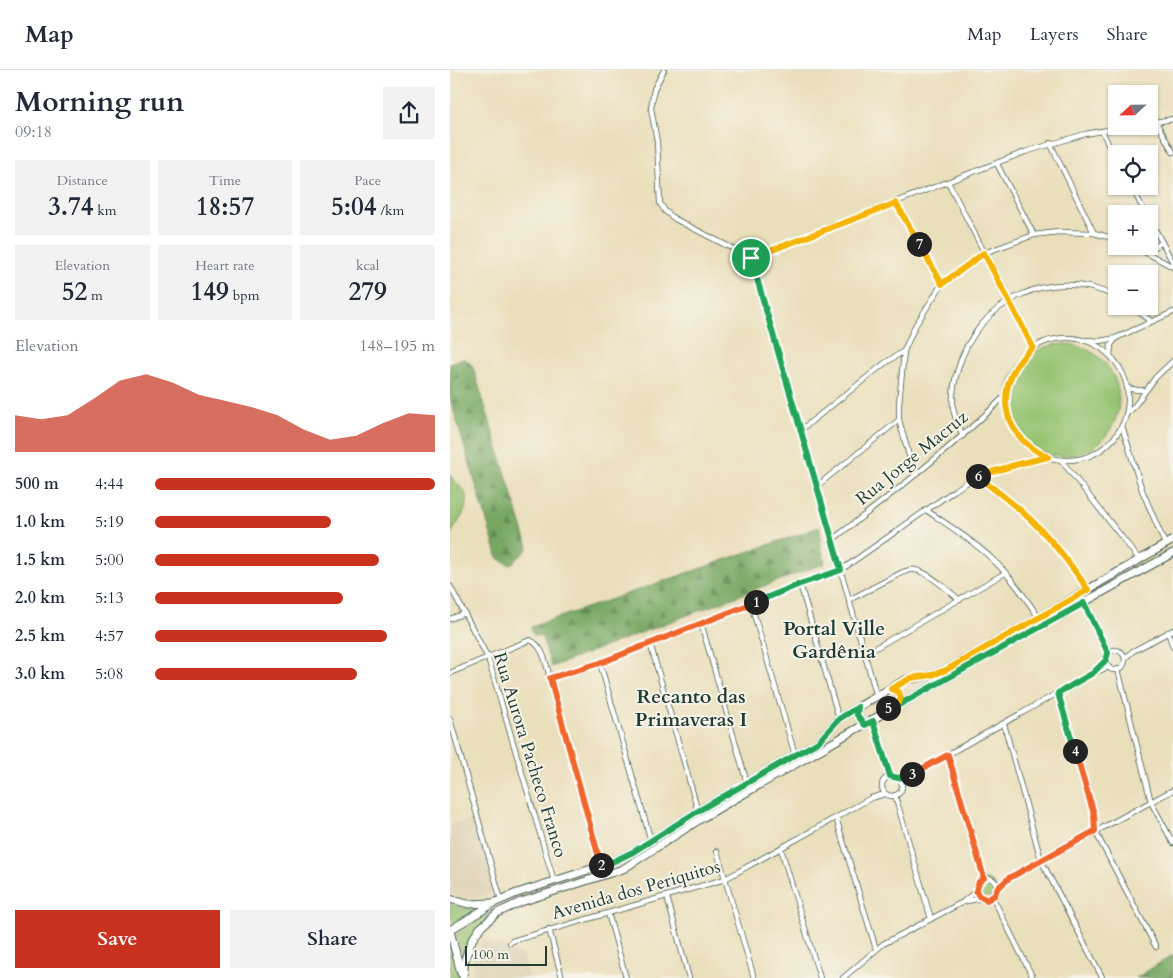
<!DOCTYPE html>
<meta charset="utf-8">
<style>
body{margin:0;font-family:Cardo,serif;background:#f2f2f3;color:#1f2937;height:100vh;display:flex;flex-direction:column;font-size:19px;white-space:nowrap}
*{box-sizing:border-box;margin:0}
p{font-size:16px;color:#747a83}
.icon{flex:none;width:28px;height:28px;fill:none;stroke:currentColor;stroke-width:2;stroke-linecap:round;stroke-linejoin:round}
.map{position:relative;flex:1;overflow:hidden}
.drawer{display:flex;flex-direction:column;background:#fff;width:450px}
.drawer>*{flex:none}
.needle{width:32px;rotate:248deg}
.controls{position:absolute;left:658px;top:15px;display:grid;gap:10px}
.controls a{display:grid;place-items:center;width:50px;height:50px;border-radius:0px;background:#fff;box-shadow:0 1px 4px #0004;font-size:25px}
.scale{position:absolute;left:15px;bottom:12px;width:82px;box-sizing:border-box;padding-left:5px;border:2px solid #1f3d34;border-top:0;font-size:14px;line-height:18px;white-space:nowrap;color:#1f3d34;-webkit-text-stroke:4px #f7f3e8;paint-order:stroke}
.pin{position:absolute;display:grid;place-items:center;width:42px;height:42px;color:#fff;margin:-21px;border:2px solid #fff;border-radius:50%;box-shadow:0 1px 5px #0007}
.km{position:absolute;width:25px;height:25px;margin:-12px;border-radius:50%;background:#222;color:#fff;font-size:14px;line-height:25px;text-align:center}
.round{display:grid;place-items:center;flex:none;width:52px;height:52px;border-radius:0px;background:#f2f2f3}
.overview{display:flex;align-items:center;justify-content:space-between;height:85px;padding:0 15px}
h1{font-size:28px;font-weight:600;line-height:38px}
.figures{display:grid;grid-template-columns:repeat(3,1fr);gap:8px;height:85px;padding:5px 15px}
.figures div{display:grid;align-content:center;border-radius:0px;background:#f2f2f3;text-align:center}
.figures b{font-size:25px;font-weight:600}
.figures small{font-size:14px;font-weight:400}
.figures p{font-size:14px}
.chart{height:140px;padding:10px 15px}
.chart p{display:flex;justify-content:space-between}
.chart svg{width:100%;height:90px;margin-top:5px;fill:#c8321e;opacity:.7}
.button{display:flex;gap:10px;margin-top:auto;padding:10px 15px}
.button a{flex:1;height:58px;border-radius:0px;background:#c8321e;color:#fff;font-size:20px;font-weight:600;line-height:58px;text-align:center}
.button a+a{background:#f2f2f3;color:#1f2937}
ul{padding:0 15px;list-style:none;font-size:16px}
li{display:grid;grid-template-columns:80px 60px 1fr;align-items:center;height:38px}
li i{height:12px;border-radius:6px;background:#c8321e}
header{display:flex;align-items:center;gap:30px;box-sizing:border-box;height:70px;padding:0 25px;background:#fff;border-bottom:1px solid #e0e1e3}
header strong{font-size:24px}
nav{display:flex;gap:28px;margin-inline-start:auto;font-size:18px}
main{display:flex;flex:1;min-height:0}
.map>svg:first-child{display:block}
.built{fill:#ddd0b2}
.green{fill:#94c270;stroke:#5a8052}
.forest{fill:url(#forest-firs);stroke:#4b724b}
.garden{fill:url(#garden-furrows);stroke:#5a8052}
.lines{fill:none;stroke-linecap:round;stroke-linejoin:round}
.minor-casing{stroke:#3d5548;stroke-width:6}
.secondary-casing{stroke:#3d5548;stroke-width:9}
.minor{stroke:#fff;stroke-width:4.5}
.secondary{stroke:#fff;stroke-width:7}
.split-1-casing{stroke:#fff;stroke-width:10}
.split-2-casing{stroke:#fff;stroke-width:10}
.split-3-casing{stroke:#fff;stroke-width:10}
.split-4-casing{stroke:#fff;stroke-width:10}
.split-5-casing{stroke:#fff;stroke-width:10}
.split-6-casing{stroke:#fff;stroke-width:10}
.split-7-casing{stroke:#fff;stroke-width:10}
.split-8-casing{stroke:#fff;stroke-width:10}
.split-1{stroke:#22a559;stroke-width:6}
.split-2{stroke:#f0652b;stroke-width:6}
.split-3{stroke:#22a559;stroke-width:6}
.split-4{stroke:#f0652b;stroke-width:6}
.split-5{stroke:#22a559;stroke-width:6}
.split-6{stroke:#f5b400;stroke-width:6}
.split-7{stroke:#f5b400;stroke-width:6}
.split-8{stroke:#f5b400;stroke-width:6}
.labels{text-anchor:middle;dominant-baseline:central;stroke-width:4;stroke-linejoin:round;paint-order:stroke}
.street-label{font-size:18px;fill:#1f3d34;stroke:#f7f3e8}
.quarter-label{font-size:20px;font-weight:bold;fill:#1f3d34;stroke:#f7f3e8}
</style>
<header>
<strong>Map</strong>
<nav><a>Map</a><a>Layers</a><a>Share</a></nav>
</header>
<main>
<section class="drawer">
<div class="overview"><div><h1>Morning run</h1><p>09:18</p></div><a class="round"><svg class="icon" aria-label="share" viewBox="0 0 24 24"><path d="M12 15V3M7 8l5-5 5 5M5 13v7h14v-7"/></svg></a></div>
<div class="figures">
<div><p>Distance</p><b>3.74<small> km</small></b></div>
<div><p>Time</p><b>18:57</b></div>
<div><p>Pace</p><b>5:04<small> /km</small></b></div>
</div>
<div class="figures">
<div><p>Elevation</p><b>52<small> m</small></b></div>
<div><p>Heart rate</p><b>149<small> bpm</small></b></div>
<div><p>kcal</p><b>279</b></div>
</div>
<div class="chart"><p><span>Elevation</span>148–195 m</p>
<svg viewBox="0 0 160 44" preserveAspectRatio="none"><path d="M0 44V26L10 28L20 26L30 18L40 9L50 6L60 10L70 16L80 19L90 22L100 26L110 33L120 38L130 36L140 30L150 25L160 26V44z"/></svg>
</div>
<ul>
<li><b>500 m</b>4:44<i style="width:100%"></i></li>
<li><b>1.0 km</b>5:19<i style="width:63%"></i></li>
<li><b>1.5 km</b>5:00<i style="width:80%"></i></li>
<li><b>2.0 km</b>5:13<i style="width:67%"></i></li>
<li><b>2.5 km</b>4:57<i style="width:83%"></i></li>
<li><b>3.0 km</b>5:08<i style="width:72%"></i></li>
</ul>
<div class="button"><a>Save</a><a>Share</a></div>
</section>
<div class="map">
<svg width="723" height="908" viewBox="0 0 723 908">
<defs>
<pattern id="forest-firs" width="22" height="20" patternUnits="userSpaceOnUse" patternTransform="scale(1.25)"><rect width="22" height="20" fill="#77a862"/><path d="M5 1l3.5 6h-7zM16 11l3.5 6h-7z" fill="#618a52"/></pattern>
<pattern id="garden-furrows" width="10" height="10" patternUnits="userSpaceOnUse" patternTransform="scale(1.25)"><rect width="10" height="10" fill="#94c270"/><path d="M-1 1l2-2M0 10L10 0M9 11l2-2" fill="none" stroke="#789f5d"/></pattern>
</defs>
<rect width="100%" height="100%" fill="#f7f3e8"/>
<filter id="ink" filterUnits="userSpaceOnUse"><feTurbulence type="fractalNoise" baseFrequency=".02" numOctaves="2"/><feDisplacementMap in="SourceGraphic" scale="10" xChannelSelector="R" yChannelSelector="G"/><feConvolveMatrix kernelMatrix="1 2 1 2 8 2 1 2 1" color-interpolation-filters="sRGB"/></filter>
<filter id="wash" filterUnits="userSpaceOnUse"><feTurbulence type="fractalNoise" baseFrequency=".0096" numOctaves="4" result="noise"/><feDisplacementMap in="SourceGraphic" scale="20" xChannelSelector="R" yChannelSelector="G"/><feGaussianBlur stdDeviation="1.12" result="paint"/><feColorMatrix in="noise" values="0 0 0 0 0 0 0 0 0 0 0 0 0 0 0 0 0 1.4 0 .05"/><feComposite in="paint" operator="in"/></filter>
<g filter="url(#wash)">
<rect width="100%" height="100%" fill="#eadfbb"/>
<g class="built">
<polygon points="26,748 44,819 38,825 28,828 10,828 0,823 0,755"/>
<polygon points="31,868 73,885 79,908 22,908 23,891"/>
</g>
<g class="green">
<circle cx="613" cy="330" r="56"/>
<path d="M0,405C4,412 12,417 15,423C23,437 5,454 0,466Z"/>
<polygon points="0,834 13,839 29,838 4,855 0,845"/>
<polygon points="39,842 40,844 14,886 6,865"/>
<polygon points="0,873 7,893 9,908 0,908"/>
</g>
<g class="forest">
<polygon points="15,289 19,292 23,297 78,477 76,481 60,495 48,488 0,328 0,294 8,290"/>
<polygon points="370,457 371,478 375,493 101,597 92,567 83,565 81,557"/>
<polygon points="723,885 723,908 686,908 721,886"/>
</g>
<circle class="garden" cx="536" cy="819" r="9"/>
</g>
<g filter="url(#ink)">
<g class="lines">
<defs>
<g id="minor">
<polyline points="214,0 204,19 201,38 207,72 210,133 215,141 225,149 301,188 427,627"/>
<polyline points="706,52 723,82"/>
<polyline points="699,53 723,49"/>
<polyline points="652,61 666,90"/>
<polyline points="600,73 644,163"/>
<polyline points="547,94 584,165"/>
<polyline points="498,112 583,277"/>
<polyline points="681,116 696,144"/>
<polyline points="446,133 492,214"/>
<polyline points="699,148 723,193"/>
<polyline points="684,176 723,197"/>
<polyline points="695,182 702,179 712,172"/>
<polyline points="301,188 575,82 635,64 681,56"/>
<polyline points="681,236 701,251"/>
<circle cx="617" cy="329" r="61"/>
<polyline points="638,270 650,271 666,268 723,242"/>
<polyline points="660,285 661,275 666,268"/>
<polyline points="677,318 687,320 695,320"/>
<polyline points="676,344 683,338 706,307 723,291"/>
<polyline points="672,356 692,420 715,474"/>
<polyline points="352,359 435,293 454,281"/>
<path d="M513,366C509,357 504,347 503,337C502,324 504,312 508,299C527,231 602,194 666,227"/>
<polyline points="611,390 689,489"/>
<polyline points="467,404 460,389 449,350 449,334 454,281 465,256 492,214 534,183 584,165 608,162 644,163 666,169"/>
<path d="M527,406C547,421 567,436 584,453C605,473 622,496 638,520"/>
<polyline points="367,416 449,350"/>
<path d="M476,440C498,455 522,470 541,488C560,505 575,527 589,548"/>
<path d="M382,470C442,424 502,378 556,325"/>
<polyline points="350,514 389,649"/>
<polyline points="0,516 38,588 104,811"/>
<path d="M399,530L453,502C457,501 460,499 465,500C479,502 498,521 510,530"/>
<polyline points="634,533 658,583"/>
<polyline points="301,534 345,685"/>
<polyline points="0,549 15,543"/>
<polyline points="251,553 297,713"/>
<polyline points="718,562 723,577"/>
<polyline points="200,573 248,741"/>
<circle cx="665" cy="590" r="10"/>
<polyline points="415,584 555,503"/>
<polyline points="675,588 683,581 723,560"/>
<polyline points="150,593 201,771"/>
<polyline points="668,599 701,732 723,773"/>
<polyline points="644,602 656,590"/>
<path d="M0,603L80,570C94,576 96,595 100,608L150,593L350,514L391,500L505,420L527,406L572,393L598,387"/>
<polyline points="100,608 151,796"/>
<polyline points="608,623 644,744 645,761 706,877"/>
<polyline points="0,649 51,830"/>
<polyline points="423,651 440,706"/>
<polyline points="554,654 591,790 652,907"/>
<polyline points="498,685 534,809"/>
<circle cx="442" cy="716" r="10"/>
<polyline points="448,708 463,704 643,603 659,597"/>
<polyline points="445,725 481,849"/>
<polyline points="386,748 426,879"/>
<polyline points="331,779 370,908"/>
<polyline points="267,781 304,908"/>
<circle cx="537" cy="819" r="11"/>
<polyline points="547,819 559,808 723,720"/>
<polyline points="217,827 239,908"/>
<polyline points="543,828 583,908"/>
<polyline points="514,831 526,821"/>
<polyline points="158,843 176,908"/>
<polyline points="99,859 112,908"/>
<polyline points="60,873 62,871 275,809 421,728 435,724"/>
<polyline points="393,908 433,874 513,832 531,828"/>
</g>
<g id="secondary">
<path d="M441,619C447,620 450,622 451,628L446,633"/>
<polyline points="408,637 407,645 415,655"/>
<polyline points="0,829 18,834 43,833"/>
<polyline points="0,860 46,832 67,823 160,793 183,782 248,741 368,672 389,649 408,637 455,610 482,605 496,600 589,548 723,470"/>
<polyline points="0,861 11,903"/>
<polyline points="13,908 15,889 22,870 30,858 47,843 71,832 173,799 252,748 434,643 723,483"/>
</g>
</defs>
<use href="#minor" class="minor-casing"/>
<use href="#secondary" class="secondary-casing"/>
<use href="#minor" class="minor"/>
<use href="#secondary" class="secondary"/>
</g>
</g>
<g class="lines" filter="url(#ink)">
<defs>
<polyline id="split-1" points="301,188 391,500 350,514 306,532"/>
<polyline id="split-2" points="151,795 100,608 150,593 306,532"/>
<polyline id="split-3" points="151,795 160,793 183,782 248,741 368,672 389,649 408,637 407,645 415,655 423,651 440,706 448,708 462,704"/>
<polyline id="split-4" points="462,704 498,685 534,808 529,812 526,821 529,826 537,830 545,825 547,819 559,808 645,761 644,744 625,681"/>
<polyline id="split-5" points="438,638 434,643 634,533 658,583 656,590 643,603 608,623 625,681"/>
<path id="split-6" d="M438,638L449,632L451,628L449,622L441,619L461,608L482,605L496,600L638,520C622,496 605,473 584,453C567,436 547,421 527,406H528"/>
<path id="split-7" d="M469,174L492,214L534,183L583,277C543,312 547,365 598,387L572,393L528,406"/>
<polyline id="split-8" points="301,188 446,133 469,174"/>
</defs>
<use href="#split-1" class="split-1-casing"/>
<use href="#split-2" class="split-2-casing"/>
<use href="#split-3" class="split-3-casing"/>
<use href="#split-4" class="split-4-casing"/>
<use href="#split-5" class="split-5-casing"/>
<use href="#split-6" class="split-6-casing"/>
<use href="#split-7" class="split-7-casing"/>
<use href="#split-8" class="split-8-casing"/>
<use href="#split-1" class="split-1"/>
<use href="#split-2" class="split-2"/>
<use href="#split-3" class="split-3"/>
<use href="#split-4" class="split-4"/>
<use href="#split-5" class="split-5"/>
<use href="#split-6" class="split-6"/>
<use href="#split-7" class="split-7"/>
<use href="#split-8" class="split-8"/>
</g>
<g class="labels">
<g class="street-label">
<text transform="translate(462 388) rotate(-39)">Rua Jorge Macruz</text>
<text transform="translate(80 685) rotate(73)">Rua Aurora Pacheco Franco</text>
<text transform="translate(186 820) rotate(-16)">Avenida dos Periquitos</text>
</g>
<g class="quarter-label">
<text x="384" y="558">Portal Ville<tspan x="384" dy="23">Gardênia</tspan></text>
<text x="241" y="626">Recanto das<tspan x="241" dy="23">Primaveras I</tspan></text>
</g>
</g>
</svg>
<div class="controls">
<a><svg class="needle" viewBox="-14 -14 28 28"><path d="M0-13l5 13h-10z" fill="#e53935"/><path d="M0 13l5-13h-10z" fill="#747a83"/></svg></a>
<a><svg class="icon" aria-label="locate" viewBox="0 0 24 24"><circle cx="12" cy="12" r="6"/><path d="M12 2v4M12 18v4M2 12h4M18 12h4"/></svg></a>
<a>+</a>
<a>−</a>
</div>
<div class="scale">100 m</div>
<div class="pin" style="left:301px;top:188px;background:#1e9e55"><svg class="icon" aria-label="arrive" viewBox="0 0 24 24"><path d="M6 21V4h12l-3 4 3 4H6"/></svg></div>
<b class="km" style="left:306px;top:532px">1</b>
<b class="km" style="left:151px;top:795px">2</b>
<b class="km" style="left:462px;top:704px">3</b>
<b class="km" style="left:625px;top:681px">4</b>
<b class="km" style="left:438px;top:638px">5</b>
<b class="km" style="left:528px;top:406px">6</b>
<b class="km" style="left:469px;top:174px">7</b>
</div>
</main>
